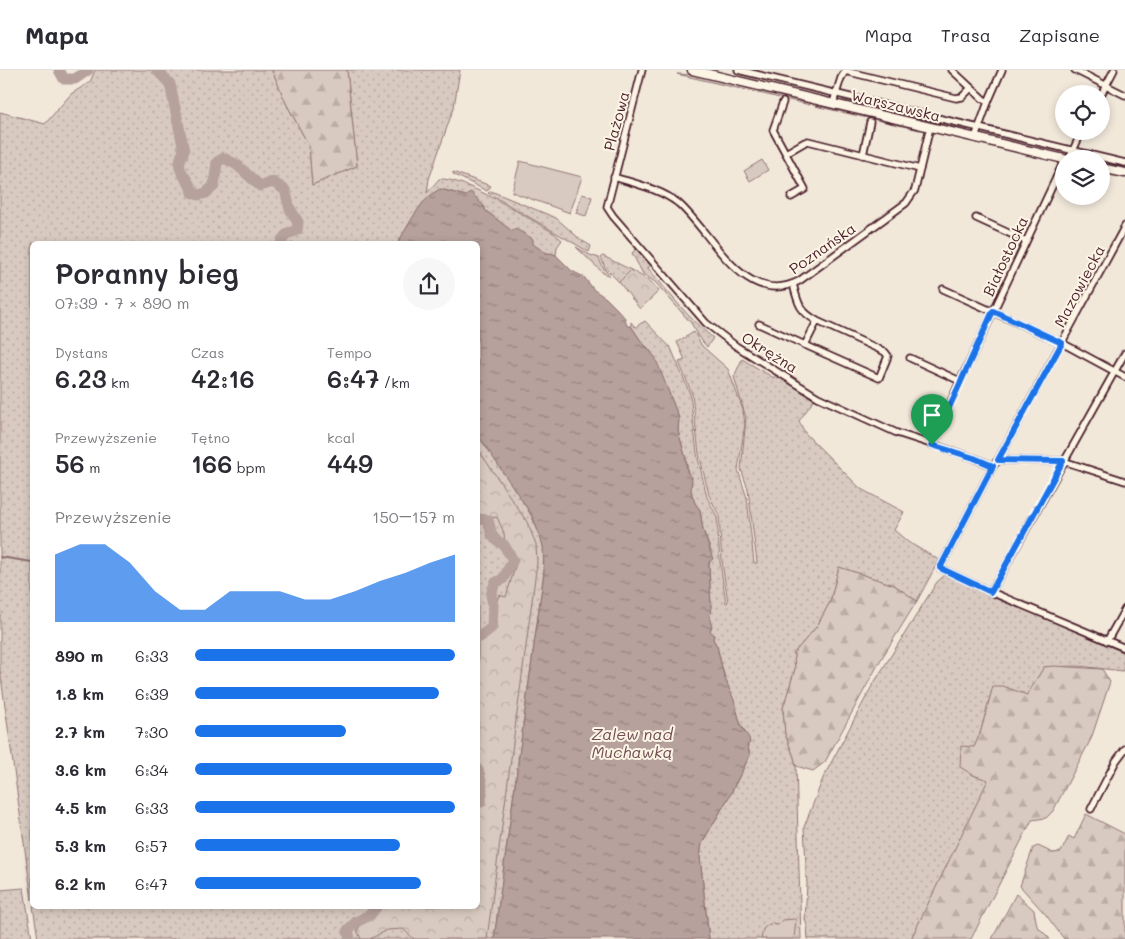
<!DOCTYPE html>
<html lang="pl">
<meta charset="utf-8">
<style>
body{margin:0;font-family:Mali,sans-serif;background:#f7f7f7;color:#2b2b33;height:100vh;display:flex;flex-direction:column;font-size:19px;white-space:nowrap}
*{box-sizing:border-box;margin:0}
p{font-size:16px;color:#7c7c81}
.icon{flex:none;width:28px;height:28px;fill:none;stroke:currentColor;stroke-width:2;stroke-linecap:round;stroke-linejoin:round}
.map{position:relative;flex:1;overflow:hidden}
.sheet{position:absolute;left:30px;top:171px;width:450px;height:668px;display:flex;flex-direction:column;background:#fff;border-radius:8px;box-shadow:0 2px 8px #0003}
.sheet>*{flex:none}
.buttons{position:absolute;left:1055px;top:15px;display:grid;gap:10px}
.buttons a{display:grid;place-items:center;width:55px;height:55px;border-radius:50%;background:#fff;box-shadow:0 2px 8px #0003;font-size:25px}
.pin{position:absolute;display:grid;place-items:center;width:42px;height:42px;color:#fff;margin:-51px -21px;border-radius:50% 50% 50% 0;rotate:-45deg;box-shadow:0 0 5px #0007}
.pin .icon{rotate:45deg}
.round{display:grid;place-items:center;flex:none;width:52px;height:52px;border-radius:26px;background:#f7f7f7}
.summary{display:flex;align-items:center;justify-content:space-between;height:85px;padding:0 25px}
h1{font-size:28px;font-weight:600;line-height:38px}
.stats{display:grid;grid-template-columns:repeat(3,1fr);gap:8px;height:85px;padding:5px 25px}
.stats div{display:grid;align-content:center}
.stats b{font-size:25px;font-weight:600}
.stats small{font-size:14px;font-weight:400}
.stats p{font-size:14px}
.chart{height:140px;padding:10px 25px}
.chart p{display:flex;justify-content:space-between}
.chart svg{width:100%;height:90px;margin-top:5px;fill:#1a73e8;opacity:.7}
ul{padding:0 25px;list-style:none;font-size:16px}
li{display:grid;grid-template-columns:80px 60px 1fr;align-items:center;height:38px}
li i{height:12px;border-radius:6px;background:#1a73e8}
header{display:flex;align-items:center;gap:30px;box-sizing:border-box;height:70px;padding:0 25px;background:#fff;border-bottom:1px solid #e1e1e2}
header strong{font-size:24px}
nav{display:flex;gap:28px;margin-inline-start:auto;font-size:18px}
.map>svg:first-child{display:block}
.grass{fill:url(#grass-dots);stroke:#917476}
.forest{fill:url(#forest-firs);stroke:#917476}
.park{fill:url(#park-crowns);stroke:#917476}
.garden{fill:#d8cac0;stroke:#917476}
.water{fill:url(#water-ripples);stroke:#8b6d6f}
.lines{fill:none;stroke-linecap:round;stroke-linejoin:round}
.stream{stroke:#8b6d6f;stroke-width:2}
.river{stroke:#b6a19c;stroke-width:11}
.minor-casing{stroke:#4a1f2b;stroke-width:9}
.secondary-casing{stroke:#4a1f2b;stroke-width:11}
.minor{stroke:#fcf5e5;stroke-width:5.5}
.secondary{stroke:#fcf5e5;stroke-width:8}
.route-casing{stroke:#fff;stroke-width:10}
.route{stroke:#1a73e8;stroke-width:6}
.labels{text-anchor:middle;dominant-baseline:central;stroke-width:4;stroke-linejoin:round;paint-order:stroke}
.street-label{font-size:15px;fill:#4a1f2b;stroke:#fcf5e5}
.water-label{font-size:16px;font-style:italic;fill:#704c53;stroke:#fcf5e5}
</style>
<header>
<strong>Mapa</strong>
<nav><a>Mapa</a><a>Trasa</a><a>Zapisane</a></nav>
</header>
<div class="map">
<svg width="1125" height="869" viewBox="0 0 1125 869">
<defs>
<pattern id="grass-dots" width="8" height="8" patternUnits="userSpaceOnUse" patternTransform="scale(1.25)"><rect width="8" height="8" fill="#d8cac0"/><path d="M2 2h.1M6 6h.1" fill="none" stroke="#bbada5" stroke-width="1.8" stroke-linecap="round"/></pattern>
<pattern id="forest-firs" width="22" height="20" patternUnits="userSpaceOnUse" patternTransform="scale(1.25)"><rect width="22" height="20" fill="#d8cac0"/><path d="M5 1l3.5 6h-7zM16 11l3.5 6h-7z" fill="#bbada5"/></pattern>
<pattern id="park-crowns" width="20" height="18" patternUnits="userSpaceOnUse" patternTransform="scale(1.25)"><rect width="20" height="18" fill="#d8cac0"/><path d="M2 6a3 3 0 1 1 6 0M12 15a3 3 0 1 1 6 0" fill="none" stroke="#bbada5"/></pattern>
<pattern id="water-ripples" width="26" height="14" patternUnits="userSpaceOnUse" patternTransform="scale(1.25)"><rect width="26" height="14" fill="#b6a19c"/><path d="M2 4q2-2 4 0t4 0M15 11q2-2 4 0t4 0" fill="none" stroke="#96837f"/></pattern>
</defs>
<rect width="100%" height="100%" fill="#f1e8da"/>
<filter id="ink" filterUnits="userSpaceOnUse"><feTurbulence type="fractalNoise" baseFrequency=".02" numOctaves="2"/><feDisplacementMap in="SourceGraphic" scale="10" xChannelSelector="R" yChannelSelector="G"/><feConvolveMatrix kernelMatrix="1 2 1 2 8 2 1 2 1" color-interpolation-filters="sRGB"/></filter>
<g filter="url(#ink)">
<g class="grass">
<path d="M95,0H272L286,33L309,76L312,115L357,96L347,0H460L454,37L429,109L427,123L439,109C465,107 529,149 554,163L562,170L557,177L556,185C539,184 499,152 485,140V137C479,132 476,127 470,122L466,126L441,119L422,134L397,174H32V830L0,600V42L45,54L71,24L90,12Z"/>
<polygon points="677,4 695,5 810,33 810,35"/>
<polygon points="841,28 970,59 966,60 845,31"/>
<polygon points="816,35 919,59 920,60 815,36"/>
<polygon points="453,102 491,116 487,121 453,104"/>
<polygon points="491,121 556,148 581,170 591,176 589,182 488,123"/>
<polygon points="576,177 590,185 599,188 602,196 610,206 603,203"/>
<path d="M636,179L651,195L648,198C669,223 688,248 713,268L707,277L702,271L691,253L655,212L643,204L632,183Z"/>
<polygon points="603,186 631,200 619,212 605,198 601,187"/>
<path d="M645,251L671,278L690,324L697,384L707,427L717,447L720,492L726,533L728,532L722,492L719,446L709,425L699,384L692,324L679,292L685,290L677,272L694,262L702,276L728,299L743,340L745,354L738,400L747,428L754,493H757L748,419L741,399L746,348L734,307L742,289L774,308L776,304L779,306L814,330L799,351L805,363L861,419L904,442L894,460L908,472L939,490L917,531L894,515L839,497L830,532L817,556L794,583L795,599L783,638L785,664L794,687L796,696L801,869H709L700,787L702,773L730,725L750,685L744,659L741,656C737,639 730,623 725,607C720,594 720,580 713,569L714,565L710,561L709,543L711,536L709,497L711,481L703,460L700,440L695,433L691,422L686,389L678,361L679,348L650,280L641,271L631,256V252L635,257Z"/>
<path d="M478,365C499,397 533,438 543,475C545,484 544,493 544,502L494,869H38L33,836H478Z"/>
<polygon points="945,505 1125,583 1123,601 1078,596 1044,597 1027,625 993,616 980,664 974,677 973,705 989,710 911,869 808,869 807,856 805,849 807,814 804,757 824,706 872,616 937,512"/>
<polygon points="24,818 32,869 0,869 0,820"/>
</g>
<g class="forest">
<polygon points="272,0 347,0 357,96 312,115 309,76 286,33"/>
<polygon points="839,497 894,515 917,531 880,591 825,692 813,701 796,696 794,687 785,664 783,638 795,599 794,583 817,556 830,532"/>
<polygon points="1054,596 1102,599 1110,612 1091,669 1053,741 1046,748 1032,750 971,869 911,869 988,710 973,705 960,697 961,676 974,677 980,664 993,616 1003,616 1027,625 1044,597"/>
<polygon points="1086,744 1125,764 1125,869 1064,869 1046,845 1020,816 1033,778 1038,776 1053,783 1061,782 1069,766 1074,769"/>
<polygon points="1016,824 1034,840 1037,856 1050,869 992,869"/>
</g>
<g class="park">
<polygon points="631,200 650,211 659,221 640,239 619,212"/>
<polygon points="478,379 527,452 536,474 537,493 487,869 414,869 403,859 387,860 370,869 361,869 357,860 366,849 383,836 478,836 478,738 482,735 487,724 478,688 478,569 480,569 494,559 494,538 499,525 506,527 516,494 515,491 516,487 512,479 505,474 504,463 497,447 490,448 485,445 478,448"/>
</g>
<g class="garden">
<polygon points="762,90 768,100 750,111 744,101"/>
<polygon points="520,91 582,107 570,143 512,122"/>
<polygon points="582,124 592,127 586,146 576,143"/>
<polygon points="796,849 794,869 761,869 763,859 769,854 778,855 782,850"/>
</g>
<path class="water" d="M440,119L466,126L470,122C475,126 481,134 484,136L485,140L512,161L516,159L533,169V174L547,184L550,183L556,185L572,201L584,207L594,220L606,228L617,239L625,248L627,256H631L641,271L655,287L679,348L678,361L686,389L687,402L692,407L691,422L695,433L700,440L703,460L713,489L709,492V497L711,536L710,551L712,556L710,561L714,565L713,569L717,576L724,606L734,630L741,656L749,668L750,673L747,675L750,685L730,725L702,773L700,787L709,869H494L544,502L543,476L533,447L478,365V174H397C409,155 420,129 440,119Z"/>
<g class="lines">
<polyline class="stream" points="0,487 32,492"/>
<g class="river">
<polyline points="59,0 64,9 75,9 88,0"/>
<path d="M157,0L170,14L184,81C172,103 188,104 193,123L199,125L206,123L214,116L217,92L224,88L237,95L260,116L273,112L285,120L290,139L298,152L297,160C289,163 283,165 281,174"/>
<polyline points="478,449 488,450 492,465 495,469 504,475 513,490 503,509 495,513 491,525 493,535 492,557 480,567 478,566"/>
<polyline points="478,700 482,715 481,732 478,732"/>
<polyline points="350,869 348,860 356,852 370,845 377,836"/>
</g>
<defs>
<g id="minor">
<polyline points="642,0 607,137 613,146 706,253 736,276 818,327 897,363 974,388 993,396"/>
<polyline points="738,0 1125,93"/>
<polyline points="952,0 983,29 988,32"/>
<polyline points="1075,0 1125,25"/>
<polyline points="845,1 956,28 962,27 971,18"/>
<polyline points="1101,25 1114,0"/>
<polyline points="783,32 773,60 805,119 791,127"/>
<polyline points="833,33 841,8 846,0"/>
<polyline points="975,68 988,32 1002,0"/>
<polyline points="786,83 805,72 808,71 920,99"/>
<polyline points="863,85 870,52"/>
<polyline points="1069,89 1082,61"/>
<path d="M614,107C636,114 660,119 678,133C712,162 744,239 799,211L906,133L915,120L930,57"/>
<polyline points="976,148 1026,171"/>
<polyline points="1125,156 998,390 993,396 940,498 991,522 1125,578"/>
<path d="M793,214C798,233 799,241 817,251L805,275L879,308L888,286L885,282L817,251"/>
<polyline points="943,219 1062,273 1125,307"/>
<polyline points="759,254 805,275"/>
<polyline points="910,288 960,311"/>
<polyline points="932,375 960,311 971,289 1064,91"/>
<polyline points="998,390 1063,391 1125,411"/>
<polyline points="991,522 1125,283"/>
<polyline points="1107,571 1125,539"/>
<polyline points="1091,739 1116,691 1125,679"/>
</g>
<g id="secondary">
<polyline points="692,0 1064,89"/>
<polyline points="1101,98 1125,103"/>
</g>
</defs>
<use href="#minor" class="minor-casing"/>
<use href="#secondary" class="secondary-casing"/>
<use href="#minor" class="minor"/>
<use href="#secondary" class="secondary"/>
</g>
</g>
<g class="lines" filter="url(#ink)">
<defs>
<polygon id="route" points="993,241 1062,273 998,390 1063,391 991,522 940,498 993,396 974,388 932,375"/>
</defs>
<use href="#route" class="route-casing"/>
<use href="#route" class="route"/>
</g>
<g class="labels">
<g class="street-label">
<text transform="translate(896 35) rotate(14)">Warszawska</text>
<text transform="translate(616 51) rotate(-75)">Plażowa</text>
<text transform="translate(822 178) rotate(-35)">Poznańska</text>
<text transform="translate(1005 186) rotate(-65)">Białostocka</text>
<text transform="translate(1079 216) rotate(-62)">Mazowiecka</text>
<text transform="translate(770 282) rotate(32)">Okrężna</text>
</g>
<g class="water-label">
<text x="632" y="663">Zalew nad<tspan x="632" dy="18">Muchawką</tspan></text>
</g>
</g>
</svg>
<div class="buttons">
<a><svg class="icon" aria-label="locate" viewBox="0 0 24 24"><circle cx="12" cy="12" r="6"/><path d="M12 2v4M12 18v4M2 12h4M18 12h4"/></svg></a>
<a><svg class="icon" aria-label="layers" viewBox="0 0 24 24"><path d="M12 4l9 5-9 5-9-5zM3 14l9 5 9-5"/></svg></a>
</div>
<div class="pin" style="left:932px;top:375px;background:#1e9e55"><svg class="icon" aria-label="arrive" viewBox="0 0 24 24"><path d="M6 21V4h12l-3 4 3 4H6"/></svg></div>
<section class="sheet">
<div class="summary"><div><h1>Poranny bieg</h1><p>07:39 · 7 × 890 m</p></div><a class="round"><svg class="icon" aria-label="share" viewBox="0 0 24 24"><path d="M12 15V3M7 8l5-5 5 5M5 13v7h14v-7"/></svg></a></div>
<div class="stats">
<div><p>Dystans</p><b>6.23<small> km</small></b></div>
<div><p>Czas</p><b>42:16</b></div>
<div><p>Tempo</p><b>6:47<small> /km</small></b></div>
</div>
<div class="stats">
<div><p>Przewyższenie</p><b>56<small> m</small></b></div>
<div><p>Tętno</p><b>166<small> bpm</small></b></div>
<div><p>kcal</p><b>449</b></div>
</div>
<div class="chart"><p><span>Przewyższenie</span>150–157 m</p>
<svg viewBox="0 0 160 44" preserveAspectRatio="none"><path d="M0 44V11L10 6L20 6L30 15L40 29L50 38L60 38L70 29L80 29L90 29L100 33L110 33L120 29L130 24L140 20L150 15L160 11V44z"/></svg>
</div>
<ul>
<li><b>890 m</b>6:33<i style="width:100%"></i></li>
<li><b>1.8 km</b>6:39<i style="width:94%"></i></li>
<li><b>2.7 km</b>7:30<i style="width:58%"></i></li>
<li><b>3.6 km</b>6:34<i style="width:99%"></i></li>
<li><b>4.5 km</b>6:33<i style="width:100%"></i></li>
<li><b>5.3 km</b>6:57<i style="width:79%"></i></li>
<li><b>6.2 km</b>6:47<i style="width:87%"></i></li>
</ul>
</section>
</div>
